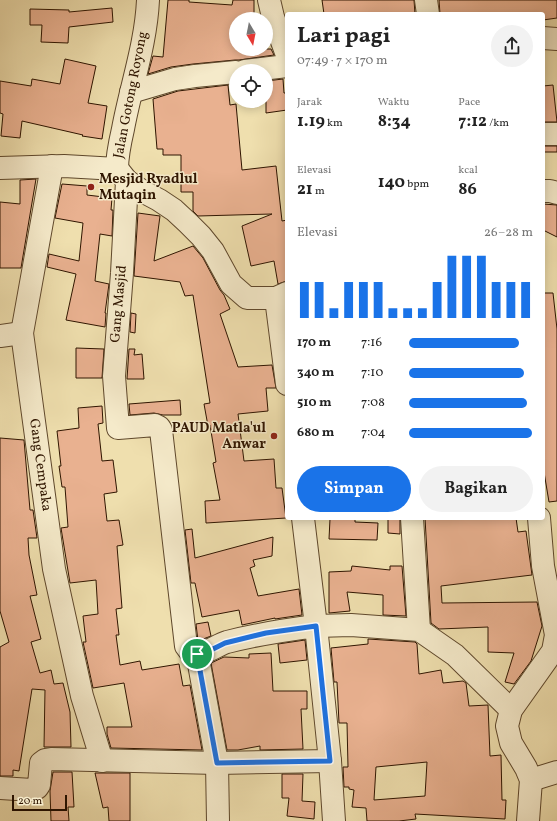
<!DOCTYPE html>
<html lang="id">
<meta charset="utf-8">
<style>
body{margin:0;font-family:Vollkorn,serif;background:#f2f2f2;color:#222;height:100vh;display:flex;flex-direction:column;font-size:15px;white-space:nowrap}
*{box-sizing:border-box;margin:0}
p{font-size:13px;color:#767676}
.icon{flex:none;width:22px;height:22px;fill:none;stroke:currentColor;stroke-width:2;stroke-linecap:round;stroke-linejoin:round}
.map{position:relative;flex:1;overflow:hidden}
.side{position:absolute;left:285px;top:12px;width:260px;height:508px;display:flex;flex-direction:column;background:#fff;border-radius:4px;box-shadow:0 2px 10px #0003}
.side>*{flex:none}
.needle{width:26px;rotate:170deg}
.tools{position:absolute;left:229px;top:12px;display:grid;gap:8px}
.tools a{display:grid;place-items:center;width:44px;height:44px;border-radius:50%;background:#fff;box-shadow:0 2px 10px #0003;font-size:20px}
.scale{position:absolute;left:12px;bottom:10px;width:55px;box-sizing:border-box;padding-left:4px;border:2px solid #2f1500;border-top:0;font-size:11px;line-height:14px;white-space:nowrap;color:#2f1500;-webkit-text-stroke:3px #f5eaca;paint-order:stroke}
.pin{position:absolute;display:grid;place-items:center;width:34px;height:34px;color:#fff;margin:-17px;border:2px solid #fff;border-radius:50%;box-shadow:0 1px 4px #0007}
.round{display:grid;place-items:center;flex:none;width:42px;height:42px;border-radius:21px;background:#f2f2f2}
.summary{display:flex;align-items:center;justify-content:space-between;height:68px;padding:0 12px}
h1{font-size:22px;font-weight:700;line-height:30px}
.figures{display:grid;grid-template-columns:repeat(3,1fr);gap:6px;height:68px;padding:4px 12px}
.figures div{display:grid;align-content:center}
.figures b{font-size:17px;font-weight:700}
.figures small{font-size:11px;font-weight:400}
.figures p{font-size:11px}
.chart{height:112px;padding:8px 12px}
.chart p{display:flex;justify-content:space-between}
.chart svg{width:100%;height:72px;margin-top:4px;stroke:#1a73e8;stroke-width:6}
.primary-button{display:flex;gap:8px;margin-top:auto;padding:8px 12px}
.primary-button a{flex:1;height:46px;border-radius:24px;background:#1a73e8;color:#fff;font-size:16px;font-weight:700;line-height:46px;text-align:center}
.primary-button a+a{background:#f2f2f2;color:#222}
ul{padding:0 12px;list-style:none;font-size:13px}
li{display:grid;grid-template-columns:64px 48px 1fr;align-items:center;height:30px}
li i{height:10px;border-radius:5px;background:#1a73e8}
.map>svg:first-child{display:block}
.building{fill:#e9b190;stroke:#2f1500;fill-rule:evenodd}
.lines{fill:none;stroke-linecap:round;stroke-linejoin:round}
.minor-casing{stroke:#5f482c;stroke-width:24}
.minor{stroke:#f5eaca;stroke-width:22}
.route-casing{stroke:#fff;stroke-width:8}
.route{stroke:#1a73e8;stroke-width:5}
.poi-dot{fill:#8f2418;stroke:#f5eaca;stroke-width:1.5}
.labels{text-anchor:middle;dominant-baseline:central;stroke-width:3;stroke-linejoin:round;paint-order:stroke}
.street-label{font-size:14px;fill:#2f1500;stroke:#f5eaca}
.poi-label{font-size:14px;font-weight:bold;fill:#2f1500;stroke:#f5eaca;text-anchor:start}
</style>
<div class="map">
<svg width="557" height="821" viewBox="0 0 557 821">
<rect width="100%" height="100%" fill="#efdfae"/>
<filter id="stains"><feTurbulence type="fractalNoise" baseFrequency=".005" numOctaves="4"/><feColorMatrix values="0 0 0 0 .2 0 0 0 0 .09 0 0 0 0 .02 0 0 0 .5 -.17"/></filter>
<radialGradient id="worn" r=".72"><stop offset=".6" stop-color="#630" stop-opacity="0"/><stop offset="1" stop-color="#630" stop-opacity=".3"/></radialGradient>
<g class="building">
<polygon points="168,0 189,0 189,2 232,5 233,0 254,0 254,19 236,19 236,49 271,49 274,55 239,60 235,60 193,64 171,67 148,74 153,56 163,57"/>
<polygon points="322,0 414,0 415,14 324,14"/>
<polygon points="439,0 557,0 557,18 543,20 543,14 440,14"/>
<polygon points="112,8 113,22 69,27 68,43 41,42 42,25 30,25 30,9 69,10 69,12"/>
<polygon points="65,59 96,66 88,103 107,106 102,139 82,136 83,135 22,121 20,138 1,136 3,114 0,113 0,81 31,86 32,79 60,84"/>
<polygon points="283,79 284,93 287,93 287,110 266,113 266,81"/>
<polygon points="228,85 230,105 236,104 242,170 276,166 282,221 287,220 287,281 278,284 274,261 251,266 242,226 272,214 198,216 193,211 193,192 181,192 181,155 163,155 163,149 157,149 153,99 178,91"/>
<polygon points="553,85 557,122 543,122 543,86"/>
<rect x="543" y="146" width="14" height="6"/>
<polygon points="36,179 21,268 0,268 0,202 20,204 20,180"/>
<polygon points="62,184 87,186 87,195 112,198 111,210 113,210 112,236 100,234 95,281 109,284 105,313 106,313 105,327 66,320 76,274 47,267 49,254 79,261 83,223 55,218"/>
<polygon points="543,204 557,205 557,237 543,230"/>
<polygon points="138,213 160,216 154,261 193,246 203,258 220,290 224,295 230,309 220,314 238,367 272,365 276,388 266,388 268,411 238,414 244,461 274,459 276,488 282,488 286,518 206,523 205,501 220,500 213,463 216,462 210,425 208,426 204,404 210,403 193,295 185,296 180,282 134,276"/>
<polygon points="543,293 553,293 557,329 557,501 549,502 543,466"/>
<polygon points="131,313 136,314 135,333 130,332"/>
<polygon points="76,348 104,349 102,378 76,378"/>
<polygon points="129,349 135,349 134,355 142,354 144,379 127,379"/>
<polygon points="180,400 181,415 163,415 154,413 130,415 129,404"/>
<polygon points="102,406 103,423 98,424 102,461 113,460 117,492 104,494 107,521 119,520 123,545 117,546 122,608 116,609 119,635 116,635 120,665 140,661 142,670 179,664 183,686 190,685 202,750 111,748 107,734 107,727 132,727 124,683 93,688 83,642 86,642 83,616 98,614 96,580 70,583 61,528 68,527 65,487 62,487 59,466 61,466 57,431 79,428 78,408"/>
<polygon points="0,438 24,440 30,510 33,510 37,538 28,538 29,555 37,595 30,596 41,639 31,642 40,673 51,670 54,684 63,683 70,712 71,747 44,747 45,690 32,689 19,771 13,770 13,776 0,776 0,647 9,642 0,611"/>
<polygon points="388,518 400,518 400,534 388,533"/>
<polygon points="425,518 516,518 518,532 526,531 532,575 441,586 442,603 537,602 542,626 531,661 514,684 505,682 514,653 488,652 488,627 439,629 431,623"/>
<polygon points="330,519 355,519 355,522 378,523 377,540 329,539"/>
<polygon points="192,529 195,558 273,537 272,556 253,560 255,566 250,568 258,596 299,589 302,615 275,619 275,618 242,625 239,610 202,617 195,583 191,583 185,530"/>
<polygon points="352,566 390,570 390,566 402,566 406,616 383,615 383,595 347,592 350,611 329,613 329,572 351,571"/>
<polygon points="208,622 211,636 198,641 196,624"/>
<path d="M368,639L415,642L417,644L419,674L441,670L443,683L463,681L466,683L469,706L488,705L490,756L501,755L502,800H506L505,819L415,814L416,819L399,821H367L366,808L352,807L354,790L349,789V787H344L343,767H348L347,723H339L337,682H334L331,648L368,644ZM427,762L425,796L374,800L376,767Z"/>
<polygon points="305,640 307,660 280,663 278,644"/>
<polygon points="271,653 273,691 307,691 307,709 301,709 303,749 260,750 260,746 238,750 227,750 211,663 224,657 249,658 249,654"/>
<polygon points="53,772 72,772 74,807 68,807 69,821 51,821 50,791"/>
<polygon points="95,773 130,773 130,821 109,821 108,807 103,808"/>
<polygon points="282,774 303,774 302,801 315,802 314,819 287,816 289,798 282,798"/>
</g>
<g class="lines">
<defs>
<g id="minor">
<polyline points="269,0 273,17 287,55"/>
<polyline points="426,0 428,14"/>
<polyline points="543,38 557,39"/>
<polyline points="245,71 287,66"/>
<polyline points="131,92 175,79 195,76 236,72"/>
<polyline points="543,134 557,134"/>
<polyline points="52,166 22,333 54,569 82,696 102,761"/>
<path d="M0,168L64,166L117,169C117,155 120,142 123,129C131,86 146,44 148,0"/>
<polyline points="119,171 127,181 142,191 159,200 174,210 188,223 201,236 213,251 231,284 247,298 276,298 287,293"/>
<polyline points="543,191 550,191 557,193"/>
<polyline points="276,298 287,384"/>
<polyline points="0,336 22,333"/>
<polyline points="303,518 316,626 351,625 419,630 455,655 511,710"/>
<polyline points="412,518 419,630"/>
<polyline points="197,653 217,763 218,821"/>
<polyline points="330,761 334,821"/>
<polyline points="531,780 557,772"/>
<path d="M0,788L32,790L37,788L39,785L41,763L45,760L51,759L217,763L330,761L316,626C285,630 258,634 227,642C217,645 210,652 199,653C193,654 189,651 186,646L161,430L159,427L155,425L118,428L114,376L122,273L127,181"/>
<polyline points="528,821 531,780 526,768 511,743 507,726 511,710 553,651 556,635 543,566 539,518"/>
</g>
</defs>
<use href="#minor" class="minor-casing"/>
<use href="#minor" class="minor"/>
</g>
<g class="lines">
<defs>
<polygon id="route" points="316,626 330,761 217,763 197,654 213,649 225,643 266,633"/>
</defs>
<use href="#route" class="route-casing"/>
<use href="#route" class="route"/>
</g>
<g class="poi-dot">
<circle cx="91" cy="187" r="4"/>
<circle cx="274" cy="436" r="4"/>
</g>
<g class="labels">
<g class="street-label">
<text transform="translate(131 95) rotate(-79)">Jalan Gotong Royong</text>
<text transform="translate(119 304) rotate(-85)">Gang Masjid</text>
<text transform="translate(40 465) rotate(82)">Gang Cempaka</text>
</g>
<g class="poi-label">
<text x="99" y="179">Mesjid Ryadlul<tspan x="99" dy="16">Mutaqin</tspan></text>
<text x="266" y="428" text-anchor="end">PAUD Matla'ul<tspan x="266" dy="16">Anwar</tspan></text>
</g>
</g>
<rect width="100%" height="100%" filter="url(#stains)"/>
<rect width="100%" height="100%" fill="url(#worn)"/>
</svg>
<div class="tools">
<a><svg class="needle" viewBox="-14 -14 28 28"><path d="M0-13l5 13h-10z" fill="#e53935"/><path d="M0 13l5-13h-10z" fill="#767676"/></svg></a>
<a><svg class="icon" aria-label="locate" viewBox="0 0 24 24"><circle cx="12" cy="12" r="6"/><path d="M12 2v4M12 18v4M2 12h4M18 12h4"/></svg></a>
</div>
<div class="scale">20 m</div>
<div class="pin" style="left:197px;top:654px;background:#1e9e55"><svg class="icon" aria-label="arrive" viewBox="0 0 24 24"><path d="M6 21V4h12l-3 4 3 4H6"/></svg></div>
<section class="side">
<div class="summary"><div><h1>Lari pagi</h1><p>07:49 · 7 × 170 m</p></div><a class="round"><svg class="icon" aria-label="share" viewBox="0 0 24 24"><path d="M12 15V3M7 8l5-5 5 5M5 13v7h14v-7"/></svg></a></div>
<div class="figures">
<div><p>Jarak</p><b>1.19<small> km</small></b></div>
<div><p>Waktu</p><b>8:34</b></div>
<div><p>Pace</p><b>7:12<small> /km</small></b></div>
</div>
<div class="figures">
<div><p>Elevasi</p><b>21<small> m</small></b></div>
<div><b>140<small> bpm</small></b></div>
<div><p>kcal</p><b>86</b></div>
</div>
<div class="chart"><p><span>Elevasi</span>26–28 m</p>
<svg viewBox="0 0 160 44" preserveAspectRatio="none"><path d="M5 44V22M15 44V22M25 44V38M35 44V22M45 44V22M55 44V22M65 44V38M75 44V38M85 44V38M95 44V22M105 44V6M115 44V6M125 44V6M135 44V22M145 44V22M155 44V22"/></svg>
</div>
<ul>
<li><b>170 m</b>7:16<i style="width:89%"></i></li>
<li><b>340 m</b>7:10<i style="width:93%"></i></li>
<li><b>510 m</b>7:08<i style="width:95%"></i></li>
<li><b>680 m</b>7:04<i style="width:99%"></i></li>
</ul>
<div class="primary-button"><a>Simpan</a><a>Bagikan</a></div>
</section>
</div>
